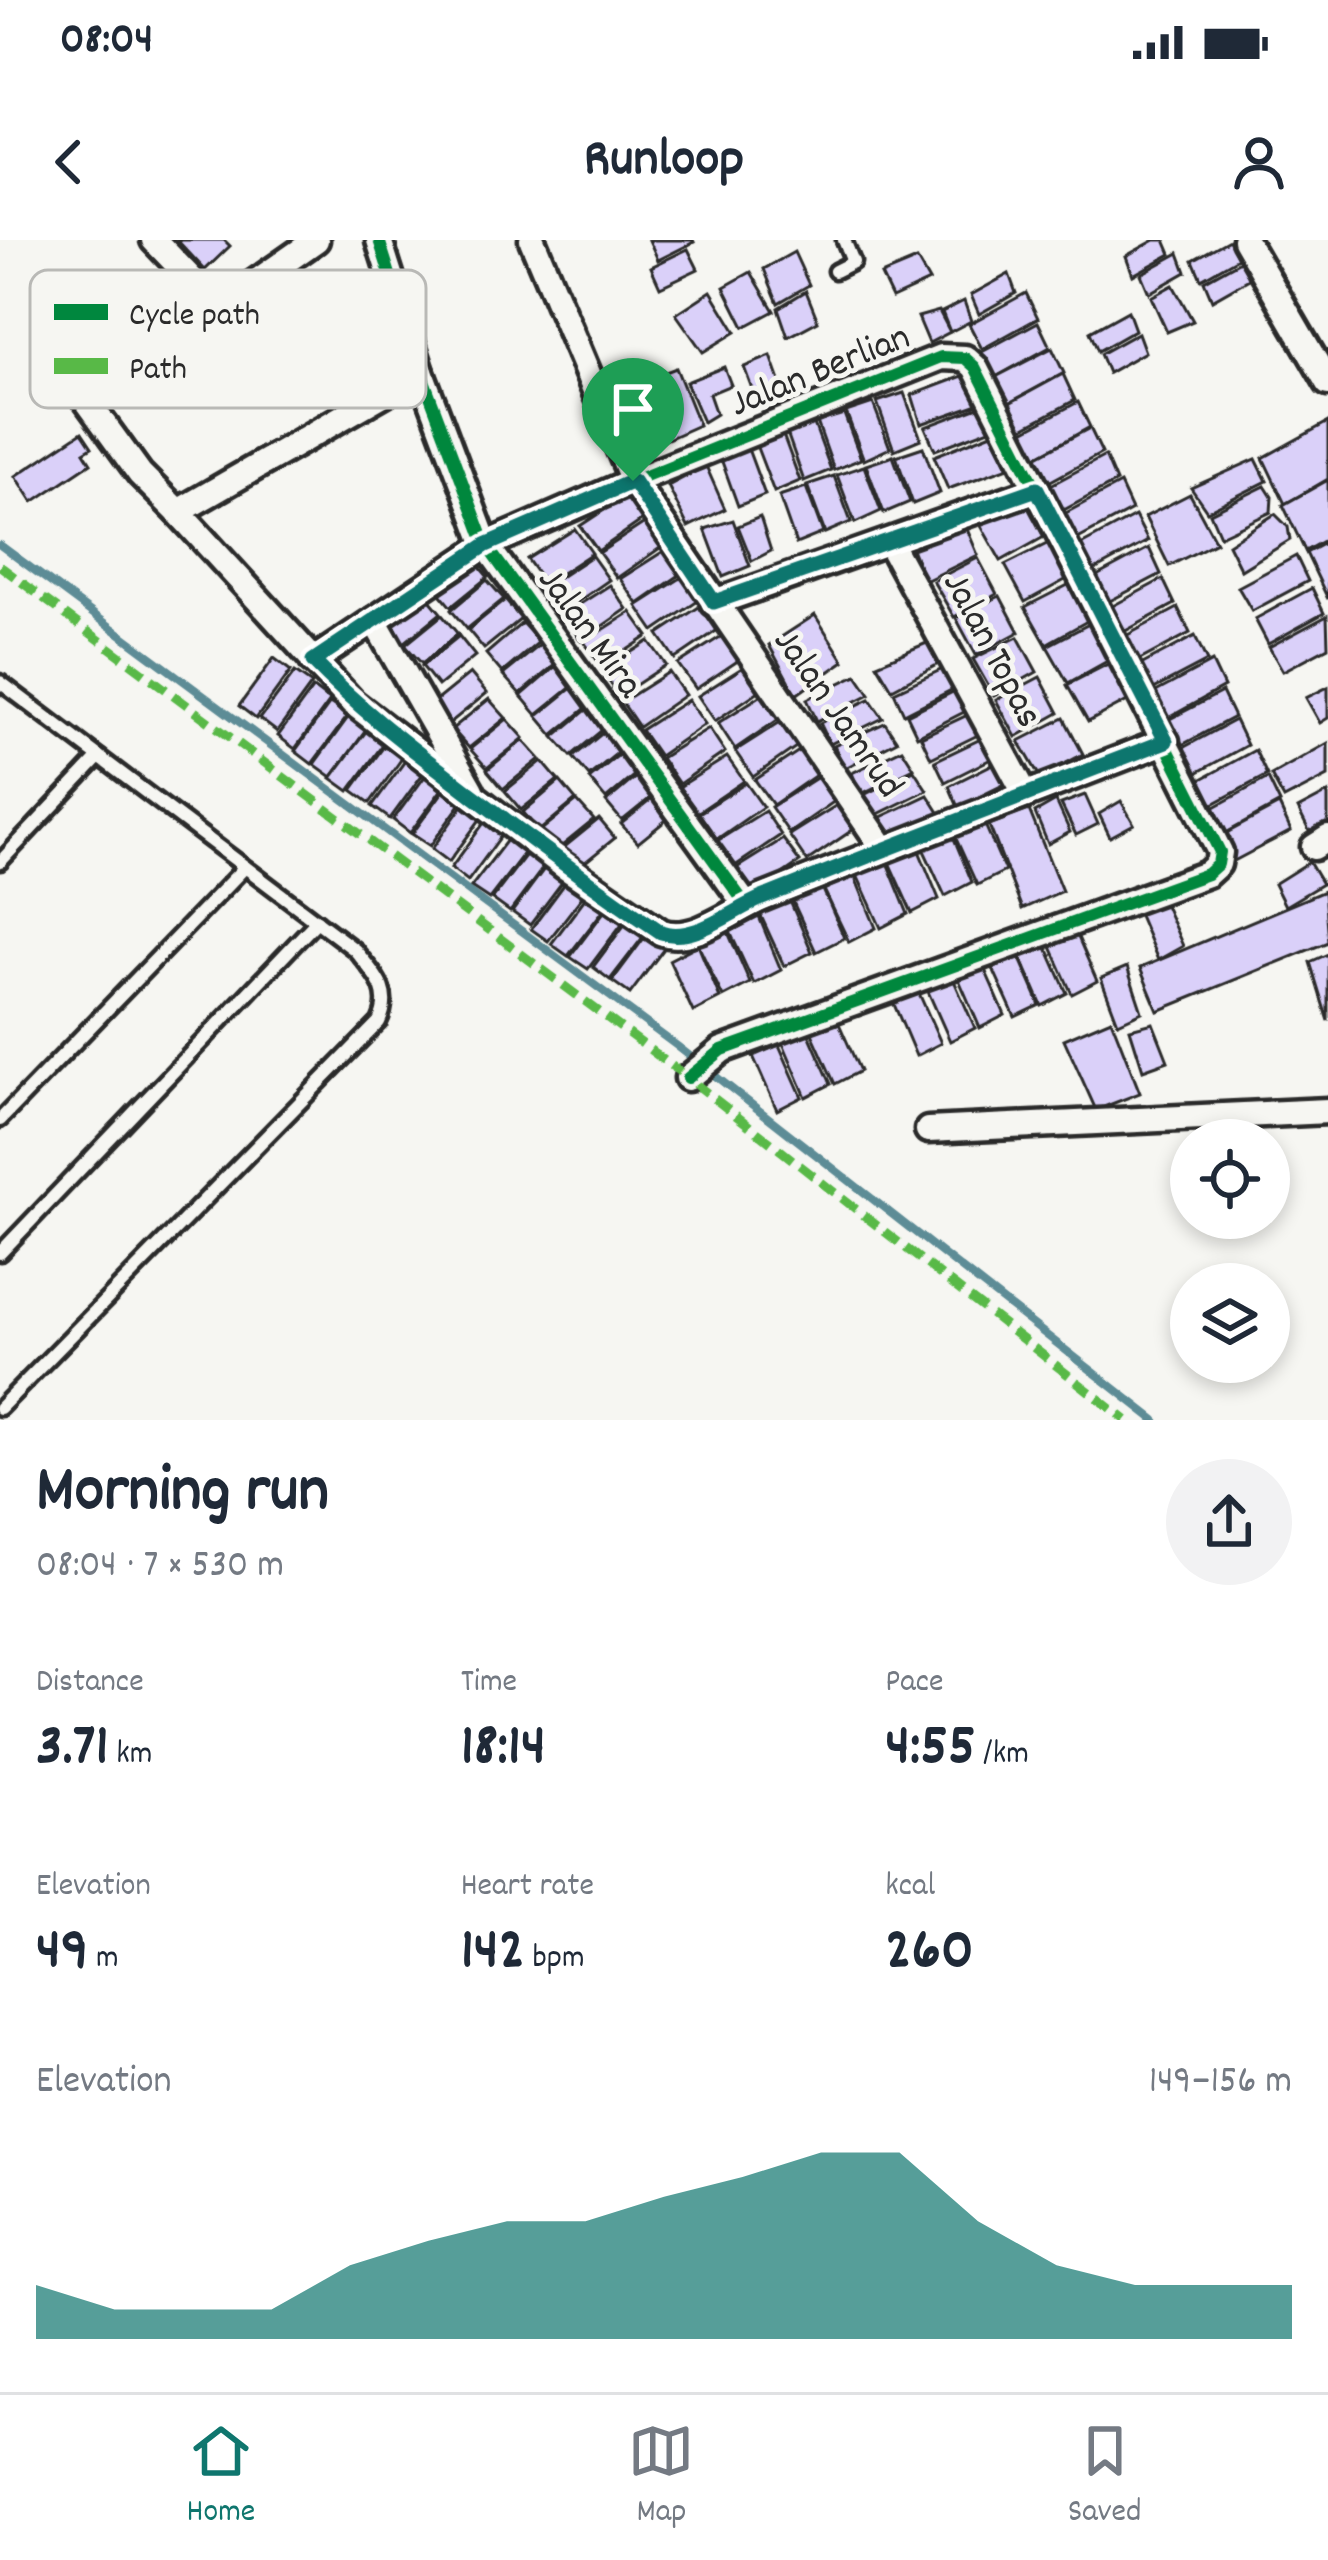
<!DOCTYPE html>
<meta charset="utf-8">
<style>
body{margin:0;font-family:Dekko,sans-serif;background:#f2f2f3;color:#1f2937;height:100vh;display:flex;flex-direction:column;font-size:45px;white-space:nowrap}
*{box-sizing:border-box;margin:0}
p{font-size:39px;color:#747a83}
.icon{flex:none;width:66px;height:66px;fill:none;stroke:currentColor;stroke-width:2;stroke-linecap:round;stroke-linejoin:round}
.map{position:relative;height:1180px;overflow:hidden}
.drawer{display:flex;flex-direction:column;background:#fff;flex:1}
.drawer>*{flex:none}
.tools{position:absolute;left:1170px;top:879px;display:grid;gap:24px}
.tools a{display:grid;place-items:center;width:120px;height:120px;border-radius:50%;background:#fff;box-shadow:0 6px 18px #0003;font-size:60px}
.pin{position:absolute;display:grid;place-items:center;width:102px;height:102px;color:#fff;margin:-123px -51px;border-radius:50% 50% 50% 0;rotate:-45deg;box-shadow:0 0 12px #0007}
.pin .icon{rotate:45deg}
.round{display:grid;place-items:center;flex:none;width:126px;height:126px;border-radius:63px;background:#f2f2f3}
.head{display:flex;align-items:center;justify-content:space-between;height:204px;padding:0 36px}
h1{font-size:66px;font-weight:700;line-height:90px}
.metrics{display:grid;grid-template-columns:repeat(3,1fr);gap:18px;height:204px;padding:12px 36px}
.metrics div{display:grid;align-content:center}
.metrics b{font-size:60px;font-weight:700}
.metrics small{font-size:33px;font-weight:400}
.metrics p{font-size:33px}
.chart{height:336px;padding:24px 36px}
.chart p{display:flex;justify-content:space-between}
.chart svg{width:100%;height:216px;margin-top:12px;fill:#0f766e;opacity:.7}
.status{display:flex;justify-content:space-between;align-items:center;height:84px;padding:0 60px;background:#fff;direction:ltr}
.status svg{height:33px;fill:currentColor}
header{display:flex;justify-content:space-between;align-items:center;height:156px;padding:0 36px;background:#fff;font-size:54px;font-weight:700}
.dock{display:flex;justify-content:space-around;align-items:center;height:168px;border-top:3px solid #e0e1e3;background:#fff;font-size:33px;color:#747a83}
.dock a{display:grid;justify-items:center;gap:6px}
.dock .current{color:#0f766e}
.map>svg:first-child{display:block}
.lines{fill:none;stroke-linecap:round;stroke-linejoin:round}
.stream{stroke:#5d8c96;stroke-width:8}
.building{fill:#dad0f9;stroke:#2b2b2b;stroke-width:3}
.service-casing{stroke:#2b2b2b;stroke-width:21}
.minor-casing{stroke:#2b2b2b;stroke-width:33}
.service{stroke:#f6f6f2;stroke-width:12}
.minor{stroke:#f6f6f2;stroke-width:24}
.quiet{stroke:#58b947;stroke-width:9;stroke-dasharray:18 9;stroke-linecap:butt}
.cycleway-casing{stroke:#f6f6f2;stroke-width:20}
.cycleway{stroke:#00873e;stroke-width:12}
.route-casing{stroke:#fff;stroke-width:24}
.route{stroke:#0f766e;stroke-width:15}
.labels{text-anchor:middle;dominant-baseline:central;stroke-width:10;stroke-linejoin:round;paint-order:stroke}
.street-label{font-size:39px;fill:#2b2b2b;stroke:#f6f6f2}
.key{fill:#f6f6f2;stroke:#b9b9b6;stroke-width:3}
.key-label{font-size:33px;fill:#2b2b2b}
</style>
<div class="status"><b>08:04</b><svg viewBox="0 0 49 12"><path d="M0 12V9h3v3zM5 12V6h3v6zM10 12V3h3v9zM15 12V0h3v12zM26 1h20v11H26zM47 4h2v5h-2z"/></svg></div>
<header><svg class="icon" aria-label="back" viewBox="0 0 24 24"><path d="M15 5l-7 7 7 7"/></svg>Runloop<svg class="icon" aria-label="person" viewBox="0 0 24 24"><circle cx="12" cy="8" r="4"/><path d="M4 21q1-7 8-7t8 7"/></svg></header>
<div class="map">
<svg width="1328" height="1180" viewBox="0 0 1328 1180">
<rect width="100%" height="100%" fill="#f6f6f2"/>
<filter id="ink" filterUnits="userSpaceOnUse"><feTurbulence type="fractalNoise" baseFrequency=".00833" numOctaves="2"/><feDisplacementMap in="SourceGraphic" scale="24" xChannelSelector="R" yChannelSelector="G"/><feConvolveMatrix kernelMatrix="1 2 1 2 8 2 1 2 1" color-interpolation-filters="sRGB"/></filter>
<g filter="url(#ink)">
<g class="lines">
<polyline class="stream" points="0,305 677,806 1155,1180"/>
</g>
<g class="building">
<polygon points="177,0 224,0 230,6 205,30"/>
<polygon points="649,0 693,0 694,2 658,20"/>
<polygon points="1155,0 1165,0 1171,14 1133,35 1126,16"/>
<polygon points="1229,0 1238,18 1201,39 1193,20"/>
<polygon points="688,9 698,29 660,47 651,27"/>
<polygon points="794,12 809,45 778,63 764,29"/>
<polygon points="1179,13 1186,32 1149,53 1141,34"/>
<polygon points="917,20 929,41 892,58 881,35"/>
<polygon points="1242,20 1249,39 1212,60 1204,41"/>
<polygon points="751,32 774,71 744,87 724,47"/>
<polygon points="1009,34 1016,53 979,74 971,55"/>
<polygon points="1173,45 1193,81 1167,92 1151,57"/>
<polygon points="711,51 736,92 703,112 676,74"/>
<polygon points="806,51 818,81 788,97 778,68"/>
<polygon points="1026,53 1038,78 982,109 969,84"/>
<polygon points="964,61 971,81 950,92 942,72"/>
<polygon points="939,71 950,92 929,103 918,77"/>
<polygon points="1128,71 1135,90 1098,111 1090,92"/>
<polygon points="1038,82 1050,107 994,138 980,113"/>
<polygon points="1138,93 1145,112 1108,133 1100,114"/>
<polygon points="1052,108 1064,133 1007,164 994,138"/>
<polygon points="771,116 784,152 757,162 744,127"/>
<polygon points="724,127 731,145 709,154 716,174 703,182 686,142"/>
<polygon points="676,128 699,185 643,210 616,151"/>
<polygon points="968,134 981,163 921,184 912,155"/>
<polygon points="1063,134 1075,160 1019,190 1006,165"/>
<polygon points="904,153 921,199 894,210 877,162"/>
<polygon points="1078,162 1090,187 1034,218 1020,193"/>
<polygon points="873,163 890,208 864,220 846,172"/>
<polygon points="981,166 990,189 935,210 925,187"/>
<polygon points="844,174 861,219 834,230 817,182"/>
<polygon points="1328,182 1328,239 1285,264 1263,218"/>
<polygon points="814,184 831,230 804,241 787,193"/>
<polygon points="1090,188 1102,213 1045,244 1032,219"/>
<polygon points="82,192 92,207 84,212 91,223 33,262 16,236"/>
<polygon points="992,193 1009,227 948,249 934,216"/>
<polygon points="783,195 800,241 774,252 756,205"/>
<polygon points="923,207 940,253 913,264 896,216"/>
<polygon points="748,209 765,255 738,266 721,219"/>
<polygon points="893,216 910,262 884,273 866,225"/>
<polygon points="1105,216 1116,242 1060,272 1047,247"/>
<polygon points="1256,219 1267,241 1207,271 1191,248"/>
<polygon points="706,226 725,269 688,287 668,246"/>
<polygon points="864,226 881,271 855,283 837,235"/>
<polygon points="834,236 851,282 825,293 807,245"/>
<polygon points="1328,240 1328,298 1305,311 1283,265"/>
<polygon points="1120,244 1132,270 1076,300 1062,275"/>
<polygon points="1265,246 1272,257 1271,272 1220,296 1210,273"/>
<polygon points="806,247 823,293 796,304 779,256"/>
<polygon points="1190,254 1216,302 1169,326 1145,277"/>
<polygon points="627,255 644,279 598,311 580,286"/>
<polygon points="1025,262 1044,297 1001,321 980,284"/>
<polygon points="1275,274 1288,287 1290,300 1241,330 1228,304"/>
<polygon points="1135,276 1148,301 1091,332 1077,307"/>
<polygon points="760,277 771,311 752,321 738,286"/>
<polygon points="733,280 750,326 723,337 705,289"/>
<polygon points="646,282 663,306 617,338 599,313"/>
<polygon points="964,282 978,315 925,341 911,306"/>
<polygon points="575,289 592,313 545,344 527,319"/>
<polygon points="1328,301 1328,359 1306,313"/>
<polygon points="1049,303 1069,338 1025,362 1005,325"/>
<polygon points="1149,308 1161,334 1104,364 1091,339"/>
<polygon points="667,309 684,332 638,364 620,339"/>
<polygon points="592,316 609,340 563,372 545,347"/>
<polygon points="1296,316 1308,341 1252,371 1238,347"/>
<polygon points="472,318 488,337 451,367 435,348"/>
<polygon points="978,318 997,354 954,377 933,341"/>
<polygon points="684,336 701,359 654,391 637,366"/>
<polygon points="1163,339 1175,364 1118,395 1105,370"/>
<polygon points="487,340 504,359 467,389 451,370"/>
<polygon points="1070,344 1089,380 1046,404 1025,367"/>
<polygon points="610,345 627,369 581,401 563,375"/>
<polygon points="1312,348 1324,373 1268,404 1255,379"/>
<polygon points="425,354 441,373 404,403 388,384"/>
<polygon points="1000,356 1019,392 976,415 956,378"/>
<polygon points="505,360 521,379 484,409 468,390"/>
<polygon points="705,363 722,387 675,419 658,394"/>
<polygon points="1178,368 1190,393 1134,423 1120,399"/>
<polygon points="631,372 648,396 602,427 584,402"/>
<polygon points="442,375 458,394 422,424 405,405"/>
<polygon points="815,375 844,421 796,455 769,405"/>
<polygon points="1327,376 1328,407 1283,431 1269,407"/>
<polygon points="522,383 539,402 502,433 486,414"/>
<polygon points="1091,383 1111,419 1068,443 1047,406"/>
<polygon points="725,394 742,418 696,449 678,424"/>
<polygon points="459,396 475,416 438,446 422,426"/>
<polygon points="1195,396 1207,421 1150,451 1137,427"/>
<polygon points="1018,397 1037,432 994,456 973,419"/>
<polygon points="934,400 946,420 892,449 877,424"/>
<polygon points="649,401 666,425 619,456 602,431"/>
<polygon points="540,405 556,424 520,454 503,435"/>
<polygon points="274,418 291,431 256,479 239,466"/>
<polygon points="1112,422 1131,459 1088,482 1067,445"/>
<polygon points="1212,422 1224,447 1168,478 1154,453"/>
<polygon points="557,425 574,445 537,475 521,456"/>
<polygon points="745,426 762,449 715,481 698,456"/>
<polygon points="945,428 957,447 904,474 894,452"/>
<polygon points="295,432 312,444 277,492 260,479"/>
<polygon points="669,432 685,455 639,487 622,462"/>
<polygon points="470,433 487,453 450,483 433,463"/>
<polygon points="857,435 870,454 817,481 807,459"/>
<polygon points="1040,437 1059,473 1016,497 996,460"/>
<polygon points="574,446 590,465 553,495 537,476"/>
<polygon points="1328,447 1328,478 1320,483 1306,458"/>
<polygon points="313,448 330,461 295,509 278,496"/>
<polygon points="957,450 970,469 917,496 907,475"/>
<polygon points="1222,452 1234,477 1178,507 1164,482"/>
<polygon points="765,453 782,477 735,509 718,483"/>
<polygon points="489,459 506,478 469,508 452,489"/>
<polygon points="870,459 883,478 830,504 820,483"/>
<polygon points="688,460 705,484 659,516 641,490"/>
<polygon points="330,463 348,476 312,524 295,511"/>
<polygon points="591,466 607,486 571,516 554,497"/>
<polygon points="972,473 984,492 931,518 921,497"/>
<polygon points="349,476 367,489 332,537 314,524"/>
<polygon points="1064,478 1083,514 1040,537 1019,501"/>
<polygon points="507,479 524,498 487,528 470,509"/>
<polygon points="1235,480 1247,505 1191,536 1177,511"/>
<polygon points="782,481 799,505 753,537 735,511"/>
<polygon points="885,483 897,501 845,528 834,506"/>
<polygon points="610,487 626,506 589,536 573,517"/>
<polygon points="709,488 725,512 679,544 661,518"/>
<polygon points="367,490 384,503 349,551 331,538"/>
<polygon points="985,497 997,516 945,542 935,521"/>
<polygon points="523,500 540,519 503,549 487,530"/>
<polygon points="387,502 405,514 370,563 352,550"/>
<polygon points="1328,503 1328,536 1284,559 1271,535"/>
<polygon points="626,509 643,528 606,559 589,539"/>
<polygon points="802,509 819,533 773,565 755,540"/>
<polygon points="902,509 914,528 861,554 852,533"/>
<polygon points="1255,510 1267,535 1211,565 1198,541"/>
<polygon points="727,517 744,541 697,573 679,547"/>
<polygon points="407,518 425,531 390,579 372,566"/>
<polygon points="542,521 558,540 521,570 505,551"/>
<polygon points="999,521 1011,541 958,567 949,546"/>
<polygon points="914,530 927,550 874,576 864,555"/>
<polygon points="643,531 659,551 622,581 606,562"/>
<polygon points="428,532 445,545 410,593 393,580"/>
<polygon points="818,537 835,561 789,593 771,567"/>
<polygon points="1268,538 1280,563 1224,594 1211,569"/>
<polygon points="560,541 576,560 539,591 523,572"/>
<polygon points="746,543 763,567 717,599 699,573"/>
<polygon points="447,546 465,558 430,606 412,594"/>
<polygon points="1328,553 1328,585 1311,595 1298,569"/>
<polygon points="658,554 675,573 638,603 621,584"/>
<polygon points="928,555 940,574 887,600 877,579"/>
<polygon points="1085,555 1098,584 1076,595 1061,564"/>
<polygon points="466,561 484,574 449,622 432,609"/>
<polygon points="577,561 594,580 557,610 540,591"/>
<polygon points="1056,561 1070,592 1048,604 1035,573"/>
<polygon points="1121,561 1134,584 1110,597 1099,574"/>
<polygon points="837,565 854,589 807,621 789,595"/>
<polygon points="1279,565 1291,591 1234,621 1221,596"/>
<polygon points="1029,570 1062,651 1022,669 989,585"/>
<polygon points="765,571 781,595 735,626 717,601"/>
<polygon points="982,578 1005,631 977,645 953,592"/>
<polygon points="599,579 615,598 578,628 562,609"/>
<polygon points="486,580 504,592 468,641 451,628"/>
<polygon points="950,589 972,642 945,656 921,604"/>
<polygon points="783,599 800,622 753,654 735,629"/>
<polygon points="507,600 525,612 489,659 471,647"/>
<polygon points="917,606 939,659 912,673 888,620"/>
<polygon points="528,612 546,624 510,672 492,659"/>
<polygon points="886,620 908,674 881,688 857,635"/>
<polygon points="1309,622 1322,644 1285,666 1274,644"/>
<polygon points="547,625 566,637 530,685 512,672"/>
<polygon points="854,635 876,688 849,702 824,650"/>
<polygon points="566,642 585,653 548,701 531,689"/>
<polygon points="821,645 844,698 816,712 792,660"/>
<polygon points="1324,651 1328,702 1158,771 1140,728"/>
<polygon points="1160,654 1183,706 1158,720 1135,666"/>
<polygon points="586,657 605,668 568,716 551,704"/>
<polygon points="789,659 812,712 784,726 760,674"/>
<polygon points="606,669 624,681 588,729 570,717"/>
<polygon points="759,677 781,730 754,744 730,692"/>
<polygon points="628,680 647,692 610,740 593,727"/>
<polygon points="1074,688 1097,741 1072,754 1048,700"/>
<polygon points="727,690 750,743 723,757 698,705"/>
<polygon points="647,694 666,706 630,754 612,741"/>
<polygon points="1044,701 1067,753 1042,766 1019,713"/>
<polygon points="698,705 720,758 693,772 669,720"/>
<polygon points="1017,712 1040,765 1015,777 991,724"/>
<polygon points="1328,714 1328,781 1310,722"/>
<polygon points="982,723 1005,775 980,788 957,735"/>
<polygon points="1127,727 1142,772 1118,783 1101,738"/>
<polygon points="952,736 975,788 950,801 926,747"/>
<polygon points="918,751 941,803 916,816 893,762"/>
<polygon points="837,779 860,831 835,844 811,791"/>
<polygon points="1111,779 1140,853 1096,870 1064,799"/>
<polygon points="1153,783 1168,821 1143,830 1130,789"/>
<polygon points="808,792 831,844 806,857 783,803"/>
<polygon points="779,805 802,857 777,870 753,816"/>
</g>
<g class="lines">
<defs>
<g id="service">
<polyline points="835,31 853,22 844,0"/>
<path d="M0,442L355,710C374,734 394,751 379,782L0,1168"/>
<polyline points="0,622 99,517"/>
<polyline points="0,880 245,627"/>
<polyline points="0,1013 317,681"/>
</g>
<g id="minor">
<polyline points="154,0 216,65 226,63 316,0"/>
<polyline points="379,0 421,132 486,305 746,665"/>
<polyline points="532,0 633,241 884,609"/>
<polyline points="1245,0 1328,143"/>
<path d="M421,132L178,272L352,462L564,626L661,692C694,704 731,671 762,658C896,604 1031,553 1166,501"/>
<polyline points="82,154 140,234 178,272"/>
<polyline points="889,302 1026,555"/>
<polyline points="714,363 1037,249"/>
<polyline points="374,380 471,550"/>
<polyline points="313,421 486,305 633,241 941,117 965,118 975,127 1220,612 1218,624 1207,634 722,810 688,838"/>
<polyline points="1314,607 1328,598"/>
<polyline points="928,890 1328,871"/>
</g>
</defs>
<use href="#service" class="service-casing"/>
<use href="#minor" class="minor-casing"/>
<use href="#service" class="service"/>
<use href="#minor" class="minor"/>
<polyline class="quiet" points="0,326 688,838 1126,1180"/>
<defs>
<g id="cycleway">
<polyline points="379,0 421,132 486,305 746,665"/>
<polyline points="313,421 486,305 633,241 941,117 965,118 975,127 1220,612 1218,624 1207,634 722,810 688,838"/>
</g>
</defs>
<use href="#cycleway" class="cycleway-casing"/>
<use href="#cycleway" class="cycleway"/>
</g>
</g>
<g class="lines" filter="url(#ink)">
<defs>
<path id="route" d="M633,241L714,362L1037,249L1166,501C1031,553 896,604 762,658C732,670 694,704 661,692C597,649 536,603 475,557C418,513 362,472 313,421L486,305Z"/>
</defs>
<use href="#route" class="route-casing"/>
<use href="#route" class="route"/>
</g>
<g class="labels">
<g class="street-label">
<text transform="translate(821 133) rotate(-22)">Jalan Berlian</text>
<text transform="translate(588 394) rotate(54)">Jalan Mira</text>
<text transform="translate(990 411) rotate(62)">Jalan Topas</text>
<text transform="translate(836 475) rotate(55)">Jalan Jamrud</text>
</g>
</g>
<rect x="30" y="30" width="396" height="138" rx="18" class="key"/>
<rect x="54" y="64" width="54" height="16" fill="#00873e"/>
<rect x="54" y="118" width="54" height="16" fill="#58b947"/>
<g class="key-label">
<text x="129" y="84">Cycle path</text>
<text x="129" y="138">Path</text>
</g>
</svg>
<div class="tools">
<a><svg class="icon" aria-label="locate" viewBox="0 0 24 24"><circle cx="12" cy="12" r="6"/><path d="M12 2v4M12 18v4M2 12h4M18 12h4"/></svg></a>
<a><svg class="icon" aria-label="layers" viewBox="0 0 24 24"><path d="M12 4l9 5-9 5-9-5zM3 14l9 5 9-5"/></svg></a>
</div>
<div class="pin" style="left:633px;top:241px;background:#1e9e55"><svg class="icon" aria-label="arrive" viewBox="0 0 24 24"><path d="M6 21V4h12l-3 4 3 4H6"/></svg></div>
</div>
<section class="drawer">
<div class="head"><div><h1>Morning run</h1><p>08:04 · 7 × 530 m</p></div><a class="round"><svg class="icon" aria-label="share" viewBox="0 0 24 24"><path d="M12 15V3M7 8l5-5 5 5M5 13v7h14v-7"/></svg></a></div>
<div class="metrics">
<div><p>Distance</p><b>3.71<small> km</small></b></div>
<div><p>Time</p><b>18:14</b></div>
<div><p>Pace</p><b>4:55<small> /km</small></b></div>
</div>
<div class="metrics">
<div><p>Elevation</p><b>49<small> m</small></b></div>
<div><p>Heart rate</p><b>142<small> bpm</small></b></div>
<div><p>kcal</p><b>260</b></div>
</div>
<div class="chart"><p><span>Elevation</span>149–156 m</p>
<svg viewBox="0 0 160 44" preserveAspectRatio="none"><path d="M0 44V33L10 38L20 38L30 38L40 29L50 24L60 20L70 20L80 15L90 11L100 6L110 6L120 20L130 29L140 33L150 33L160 33V44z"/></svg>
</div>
</section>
<nav class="dock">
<a class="current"><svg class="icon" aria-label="home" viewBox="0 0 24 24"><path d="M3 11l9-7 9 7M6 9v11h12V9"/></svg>Home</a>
<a><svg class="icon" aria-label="map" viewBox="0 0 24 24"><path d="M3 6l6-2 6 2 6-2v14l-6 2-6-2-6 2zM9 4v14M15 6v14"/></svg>Map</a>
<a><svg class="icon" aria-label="saved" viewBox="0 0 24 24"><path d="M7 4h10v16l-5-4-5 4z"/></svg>Saved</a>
</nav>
